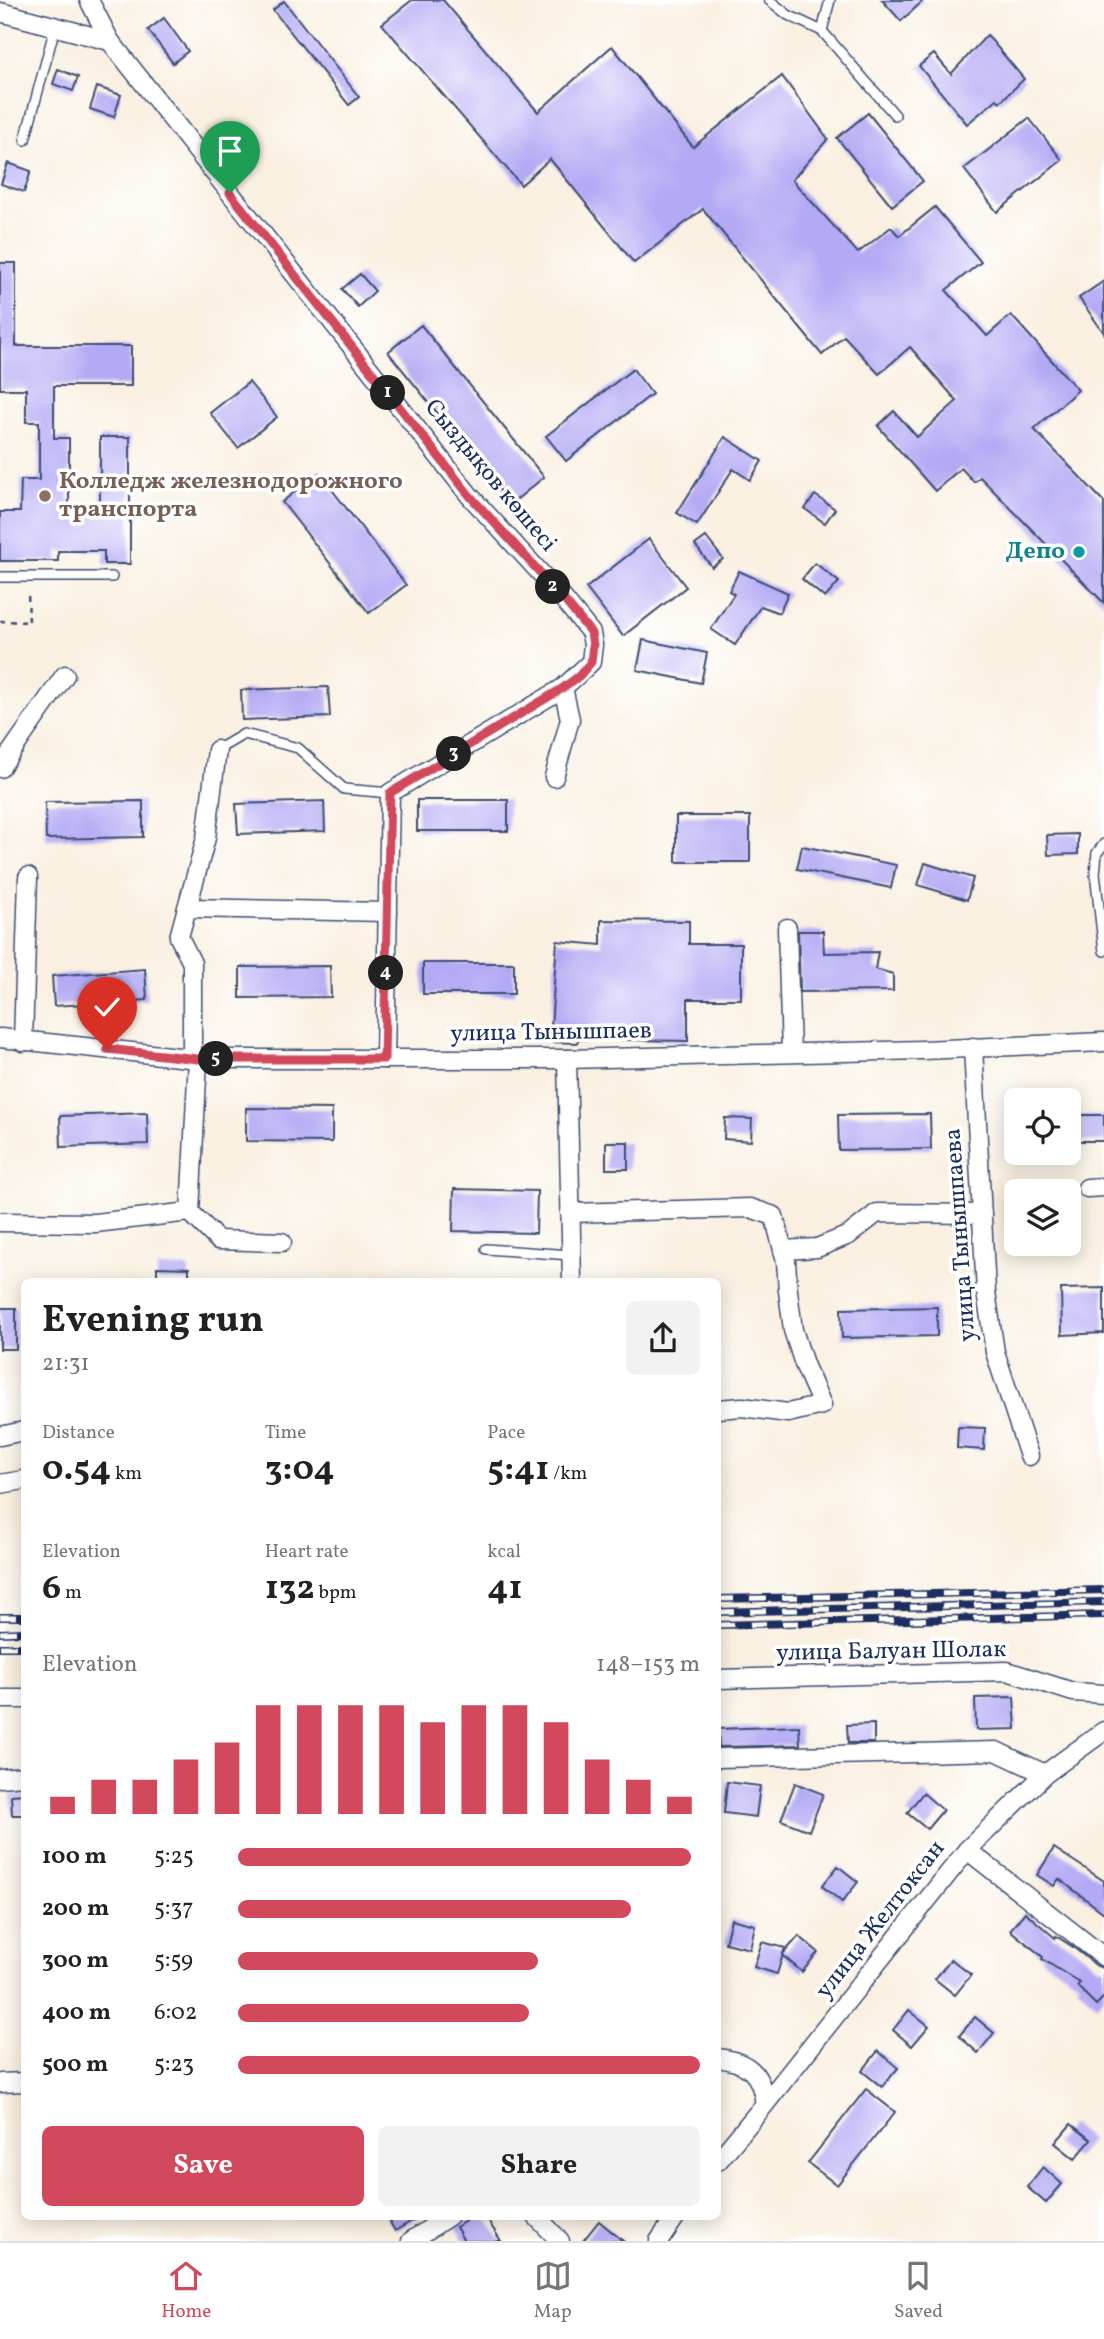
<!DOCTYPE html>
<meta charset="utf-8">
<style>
body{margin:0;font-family:Vollkorn,serif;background:#f2f2f2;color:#222;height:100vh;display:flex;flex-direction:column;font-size:26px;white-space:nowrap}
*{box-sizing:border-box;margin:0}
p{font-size:23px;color:#767676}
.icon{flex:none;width:38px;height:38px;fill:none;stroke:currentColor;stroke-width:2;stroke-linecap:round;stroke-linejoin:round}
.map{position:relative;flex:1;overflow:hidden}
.side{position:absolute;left:21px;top:1278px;width:700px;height:942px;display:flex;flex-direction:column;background:#fff;border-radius:10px;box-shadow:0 4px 18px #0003}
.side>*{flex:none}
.controls{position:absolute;left:1004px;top:1088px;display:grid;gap:14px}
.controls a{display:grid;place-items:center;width:77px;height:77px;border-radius:10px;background:#fff;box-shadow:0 4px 18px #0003;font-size:35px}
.pin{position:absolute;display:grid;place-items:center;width:60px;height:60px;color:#fff;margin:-72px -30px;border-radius:50% 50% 50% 0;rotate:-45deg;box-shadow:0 0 7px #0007}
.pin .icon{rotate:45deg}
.km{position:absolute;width:35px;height:35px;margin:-18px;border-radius:50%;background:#222;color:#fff;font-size:19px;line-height:35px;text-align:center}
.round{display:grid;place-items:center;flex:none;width:74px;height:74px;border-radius:10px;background:#f2f2f2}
.head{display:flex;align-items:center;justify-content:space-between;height:119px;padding:0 21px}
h1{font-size:38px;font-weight:700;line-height:52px}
.metrics{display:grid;grid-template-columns:repeat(3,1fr);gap:10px;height:119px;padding:7px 21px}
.metrics div{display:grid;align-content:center}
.metrics b{font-size:35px;font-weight:700}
.metrics small{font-size:19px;font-weight:400}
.metrics p{font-size:19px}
.chart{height:196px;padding:14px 21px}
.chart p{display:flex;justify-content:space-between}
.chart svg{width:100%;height:126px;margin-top:7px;stroke:#d1495b;stroke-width:6}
.cta{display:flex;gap:14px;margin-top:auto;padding:14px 21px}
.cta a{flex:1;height:80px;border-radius:10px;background:#d1495b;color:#fff;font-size:28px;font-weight:700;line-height:80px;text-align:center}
.cta a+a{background:#f2f2f2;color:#222}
ul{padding:0 21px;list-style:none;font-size:23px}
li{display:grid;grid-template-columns:112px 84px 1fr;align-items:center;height:52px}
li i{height:18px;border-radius:9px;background:#d1495b}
.tab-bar{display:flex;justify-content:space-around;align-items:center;height:98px;border-top:2px solid #e0e0e0;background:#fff;font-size:19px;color:#767676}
.tab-bar a{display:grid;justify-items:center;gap:4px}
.tab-bar .on{color:#d1495b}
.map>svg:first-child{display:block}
.building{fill:#b3a9f4}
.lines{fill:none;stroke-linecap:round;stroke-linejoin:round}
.service-casing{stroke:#3c4c72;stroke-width:12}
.minor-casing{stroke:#3c4c72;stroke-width:21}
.path{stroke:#3c4c72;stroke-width:2.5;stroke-dasharray:5 5;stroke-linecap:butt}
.service{stroke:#fff;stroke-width:9}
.minor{stroke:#fff;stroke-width:18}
.rail-casing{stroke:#1b2f5e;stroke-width:8}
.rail{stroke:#fff;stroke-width:5;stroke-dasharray:16;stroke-linecap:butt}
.route-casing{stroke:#fff;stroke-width:14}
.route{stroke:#d1495b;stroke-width:9}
.education-dot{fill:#8d6e63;stroke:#fff;stroke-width:2.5}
.culture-dot{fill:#0f9aa8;stroke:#fff;stroke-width:2.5}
.labels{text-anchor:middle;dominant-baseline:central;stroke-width:7;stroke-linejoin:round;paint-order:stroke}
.street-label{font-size:24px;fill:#1b2f5e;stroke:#fff}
.education-label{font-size:24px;font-weight:bold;fill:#785e54;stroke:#fff;text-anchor:start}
.culture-label{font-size:24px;font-weight:bold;fill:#0d838f;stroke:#fff;text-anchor:end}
</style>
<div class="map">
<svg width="1104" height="2241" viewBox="0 0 1104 2241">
<rect width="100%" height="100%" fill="#fff"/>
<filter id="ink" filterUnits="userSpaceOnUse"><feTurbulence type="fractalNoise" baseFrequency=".0143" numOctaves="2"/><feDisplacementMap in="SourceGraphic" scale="14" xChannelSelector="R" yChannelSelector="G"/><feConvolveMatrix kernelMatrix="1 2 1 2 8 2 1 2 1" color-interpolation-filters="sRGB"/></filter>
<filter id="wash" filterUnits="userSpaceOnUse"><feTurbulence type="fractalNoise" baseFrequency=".00686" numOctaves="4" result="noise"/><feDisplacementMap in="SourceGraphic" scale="28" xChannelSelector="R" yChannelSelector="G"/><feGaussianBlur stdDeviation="1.57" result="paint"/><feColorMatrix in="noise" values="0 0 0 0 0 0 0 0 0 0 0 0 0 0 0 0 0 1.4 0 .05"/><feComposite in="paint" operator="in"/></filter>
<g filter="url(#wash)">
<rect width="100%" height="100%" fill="#f9f0e1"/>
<g id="blocks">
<g class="building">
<polygon points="412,0 443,0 538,112 612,46 693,147 782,76 828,139 792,180 858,253 891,227 899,236 935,207 981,262 946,290 987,336 1011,315 1078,390 1034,429 1104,502 1104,603 980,477 974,482 961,468 935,491 878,426 894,411 917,437 957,401 910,347 879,374 844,336 822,355 703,209 634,263 550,159 521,185 382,24"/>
<polygon points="882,0 924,0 901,21"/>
<polygon points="284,1 359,97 349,105 273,10"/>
<polygon points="164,18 188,51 173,63 148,30"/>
<polygon points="987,35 1024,79 1000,102 997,99 967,124 919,66 934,54 951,74"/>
<polygon points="58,69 78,77 73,91 53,84"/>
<polygon points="97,87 121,95 114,117 90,109"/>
<polygon points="868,113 923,181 892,206 837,138"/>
<polygon points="1029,118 1062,160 997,212 964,169"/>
<polygon points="8,163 31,171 24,192 1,184"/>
<polygon points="0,263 16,263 16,346 131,346 131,386 54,386 54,438 69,438 69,511 100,512 100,437 130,437 130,564 104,564 104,551 58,551 58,561 0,561 0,512 20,512 21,480 39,480 39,422 26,422 26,389 0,389"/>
<polygon points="360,274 375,291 358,307 342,289"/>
<polygon points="1104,281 1104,333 1079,298"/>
<polygon points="421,325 544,477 511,504 388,352"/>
<polygon points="633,369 652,394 566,461 546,436"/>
<polygon points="249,382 277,417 238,448 210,413"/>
<polygon points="725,437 762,461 750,480 733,469 697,525 677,513"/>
<polygon points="319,473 406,585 369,613 282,502"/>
<polygon points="815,495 835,509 825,523 805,509"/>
<polygon points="706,537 723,559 712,567 695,545"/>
<polygon points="649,539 686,587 623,636 586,588"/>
<polygon points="815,563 839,582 825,598 802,579"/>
<polygon points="739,571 788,593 779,613 761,606 735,645 711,629 734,594 729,591"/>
<polygon points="643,640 707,653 701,683 637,670"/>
<polygon points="328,687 330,717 242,720 241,690"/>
<rect x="417" y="800" width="91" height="31"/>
<polygon points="143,801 143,837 46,839 45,802"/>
<polygon points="324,801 325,831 238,834 236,804"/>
<rect x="676" y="816" width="74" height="46"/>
<polygon points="1078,834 1078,854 1048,855 1047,835"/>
<polygon points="802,846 896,865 891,888 797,869"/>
<polygon points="925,863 973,878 967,900 918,885"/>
<polygon points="601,920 689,921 689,944 741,944 741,999 688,999 688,1041 578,1039 577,1043 550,1042 557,941 601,945"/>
<polygon points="798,931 823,931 824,953 878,952 875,969 893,974 893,991 800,992"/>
<rect x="423" y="963" width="91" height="31"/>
<polygon points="330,966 331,997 240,998 240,967"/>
<polygon points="145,969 147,1000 54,1006 52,976"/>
<polygon points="246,1108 332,1109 332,1142 246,1141"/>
<polygon points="147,1113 148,1144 61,1147 60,1116"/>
<polygon points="930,1114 931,1149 839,1150 838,1115"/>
<rect x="1069" y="1115" width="35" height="26"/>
<polygon points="725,1118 752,1119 751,1141 724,1139"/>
<rect x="606" y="1142" width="22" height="27"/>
<polygon points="454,1189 537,1191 536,1233 453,1231"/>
<polygon points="157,1267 189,1268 189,1281 157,1281"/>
<polygon points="1104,1288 1104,1333 1062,1335 1061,1289"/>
<polygon points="937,1307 937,1336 842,1338 841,1309"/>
<rect x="0" y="1308" width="16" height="41"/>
<polygon points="958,1427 985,1428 984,1450 957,1448"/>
<polygon points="1014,1697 1016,1729 976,1730 975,1698"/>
<polygon points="874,1724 874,1743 848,1743 847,1725"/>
<polygon points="799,1726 800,1745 719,1747 718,1729"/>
<polygon points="727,1782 760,1786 756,1817 724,1813"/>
<polygon points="795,1783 823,1794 809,1831 781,1820"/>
<polygon points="923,1793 943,1810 927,1829 907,1813"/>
<polygon points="24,1794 24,1815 12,1815 11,1795"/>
<polygon points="1054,1848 1104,1881 1104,1913 1059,1879 1054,1886 1037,1875"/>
<polygon points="838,1866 858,1882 842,1902 822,1886"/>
<polygon points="1025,1912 1055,1938 1056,1936 1073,1947 1097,1966 1104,1968 1104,1997 1096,2005 1077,1986 1080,1983 1042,1959 1043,1957 1010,1930"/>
<polygon points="731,1919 755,1925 750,1949 725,1943"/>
<polygon points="799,1936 818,1952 802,1972 782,1955"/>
<polygon points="762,1942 785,1948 777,1974 754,1967"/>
<polygon points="951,1959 971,1975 955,1995 935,1979"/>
<polygon points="909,2010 929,2026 912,2046 893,2030"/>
<polygon points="975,2017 994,2033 978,2053 959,2036"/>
<polygon points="878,2051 898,2068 882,2087 862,2071"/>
<polygon points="866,2089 895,2112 837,2185 808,2163"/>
<polygon points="1071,2124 1091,2140 1075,2159 1055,2143"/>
<polygon points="1043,2167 1062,2184 1046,2203 1027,2187"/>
<polygon points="386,2216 420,2216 395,2231"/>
<polygon points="474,2216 485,2216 501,2241 464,2241 456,2227"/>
<polygon points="599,2221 623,2241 583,2241"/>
</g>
</g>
</g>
<g filter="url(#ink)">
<use href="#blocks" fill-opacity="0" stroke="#3c4c72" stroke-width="2"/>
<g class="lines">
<defs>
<g id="service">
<polyline points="769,0 788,15 822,31 895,115"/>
<polyline points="822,31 830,0"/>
<polyline points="25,140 55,27"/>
<polyline points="0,577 112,577"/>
<polyline points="217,750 244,734 298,748 344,789 390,793"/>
<polyline points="1104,844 1097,853 1095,873 1104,951"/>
<polyline points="486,1249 571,1255"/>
</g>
<g id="minor">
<polyline points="89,0 110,41 470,496 556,590 591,633 593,645 591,662 563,688 390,793 385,1059"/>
<polyline points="0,12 110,41"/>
<polyline points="0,768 65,675"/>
<polyline points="554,777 570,719 563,688"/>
<polyline points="187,908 388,912"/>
<polyline points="787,928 791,1052"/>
<polyline points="0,1038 198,1059 567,1059 923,1050 1104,1042"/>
<polyline points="23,1042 28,877"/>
<polyline points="973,1047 986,1292 995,1352 1029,1456"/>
<polyline points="192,1057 192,963 179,937 206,838 217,750"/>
<polyline points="198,1059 190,1212 218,1240 282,1242"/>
<polyline points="567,1059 572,1281"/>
<polyline points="1087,1188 1104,1187"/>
<polyline points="570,1213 750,1208 774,1216 786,1261 788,1291 793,1330 804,1364 822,1405 788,1413 742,1407 718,1409"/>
<polyline points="0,1222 95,1223 190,1212"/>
<polyline points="783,1250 817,1248 849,1235 877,1213 982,1214"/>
<polyline points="0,1436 24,1431"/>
<polyline points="0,1484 24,1480"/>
<polyline points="718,1679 1007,1671 1073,1692 1104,1694"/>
<polyline points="0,1699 24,1699"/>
<polyline points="718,1758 996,1751 1045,1774"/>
<polyline points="0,1778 24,1776"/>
<polyline points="967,1850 1104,1957"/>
<path d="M718,2058C749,2062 761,2073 765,2104"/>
<polyline points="0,2083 24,2082"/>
<polyline points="718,2161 765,2104 967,1850 1045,1774 1104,1731"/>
<polyline points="536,2216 560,2241"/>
<polyline points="411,2241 449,2216"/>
<polyline points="659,2241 676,2216"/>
</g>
</defs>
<use href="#service" class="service-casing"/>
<use href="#minor" class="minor-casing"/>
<polyline class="path" points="0,621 29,622 28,591"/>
<use href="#service" class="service"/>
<use href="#minor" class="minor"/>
<defs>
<g id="rail">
<polyline points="718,1599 1104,1590"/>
<polyline points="718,1612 1104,1602"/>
<polyline points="0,1617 24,1617"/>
<polyline points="718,1625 1104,1615"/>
<polyline points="0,1633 24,1632"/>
<polyline points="0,1647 24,1647"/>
</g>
</defs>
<use href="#rail" class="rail-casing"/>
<use href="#rail" class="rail"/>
</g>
</g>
<g class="lines" filter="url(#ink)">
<defs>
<polyline id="route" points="107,1049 198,1059 384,1059 390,793 563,688 579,676 591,662 593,645 591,633 556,590 470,496 230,193"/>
</defs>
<use href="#route" class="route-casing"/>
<use href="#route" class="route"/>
</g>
<circle class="education-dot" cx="45" cy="496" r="7"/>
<circle class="culture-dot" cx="1079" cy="552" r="7"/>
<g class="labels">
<g class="street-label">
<text transform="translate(490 476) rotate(50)">Сыздықов көшесі</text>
<text transform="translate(551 1033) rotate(-1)">улица Тынышпаев</text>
<text transform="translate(961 1235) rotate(-94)">улица Тынышпаева</text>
<text transform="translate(891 1652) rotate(-1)">улица Балуан Шолак</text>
<text transform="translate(881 1920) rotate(-52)">улица Желтоксан</text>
</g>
<g class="education-label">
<text x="59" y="482">Колледж железнодорожного<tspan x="59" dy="28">транспорта</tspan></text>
</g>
<g class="culture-label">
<text x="1065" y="552">Депо</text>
</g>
</g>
</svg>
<div class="controls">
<a><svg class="icon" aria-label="locate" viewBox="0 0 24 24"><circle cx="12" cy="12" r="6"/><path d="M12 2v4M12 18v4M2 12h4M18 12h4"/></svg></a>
<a><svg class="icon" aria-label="layers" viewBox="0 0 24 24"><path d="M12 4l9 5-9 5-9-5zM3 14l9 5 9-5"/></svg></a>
</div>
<div class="pin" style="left:230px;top:193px;background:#1e9e55"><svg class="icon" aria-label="arrive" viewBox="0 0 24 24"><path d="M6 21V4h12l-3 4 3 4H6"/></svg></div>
<div class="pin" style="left:107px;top:1049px;background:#d93025"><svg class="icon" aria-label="check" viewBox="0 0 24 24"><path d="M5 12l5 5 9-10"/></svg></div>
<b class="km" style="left:388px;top:393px">1</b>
<b class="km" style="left:553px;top:587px">2</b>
<b class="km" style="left:454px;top:754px">3</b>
<b class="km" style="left:386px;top:973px">4</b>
<b class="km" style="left:216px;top:1059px">5</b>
<section class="side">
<div class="head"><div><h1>Evening run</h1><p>21:31</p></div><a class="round"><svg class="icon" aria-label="share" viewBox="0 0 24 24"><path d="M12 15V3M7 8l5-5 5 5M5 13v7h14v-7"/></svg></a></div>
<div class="metrics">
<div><p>Distance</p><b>0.54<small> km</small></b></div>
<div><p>Time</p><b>3:04</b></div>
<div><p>Pace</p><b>5:41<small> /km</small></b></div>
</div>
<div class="metrics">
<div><p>Elevation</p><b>6<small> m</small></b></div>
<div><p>Heart rate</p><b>132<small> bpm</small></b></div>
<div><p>kcal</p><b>41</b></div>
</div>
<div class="chart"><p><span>Elevation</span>148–153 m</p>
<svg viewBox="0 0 160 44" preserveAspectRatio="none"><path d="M5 44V38M15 44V32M25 44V32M35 44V25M45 44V19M55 44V6M65 44V6M75 44V6M85 44V6M95 44V12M105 44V6M115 44V6M125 44V12M135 44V25M145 44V32M155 44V38"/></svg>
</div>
<ul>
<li><b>100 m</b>5:25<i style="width:98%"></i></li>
<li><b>200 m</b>5:37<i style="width:85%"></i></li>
<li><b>300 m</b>5:59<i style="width:65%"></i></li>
<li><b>400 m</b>6:02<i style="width:63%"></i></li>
<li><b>500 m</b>5:23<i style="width:100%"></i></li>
</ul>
<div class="cta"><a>Save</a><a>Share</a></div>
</section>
</div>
<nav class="tab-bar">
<a class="on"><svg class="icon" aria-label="home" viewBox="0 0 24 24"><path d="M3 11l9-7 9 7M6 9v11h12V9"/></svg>Home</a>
<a><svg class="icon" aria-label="map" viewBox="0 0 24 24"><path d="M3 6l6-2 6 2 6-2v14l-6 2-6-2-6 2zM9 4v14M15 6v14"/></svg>Map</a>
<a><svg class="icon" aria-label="saved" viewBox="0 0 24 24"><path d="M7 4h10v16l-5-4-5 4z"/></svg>Saved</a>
</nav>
